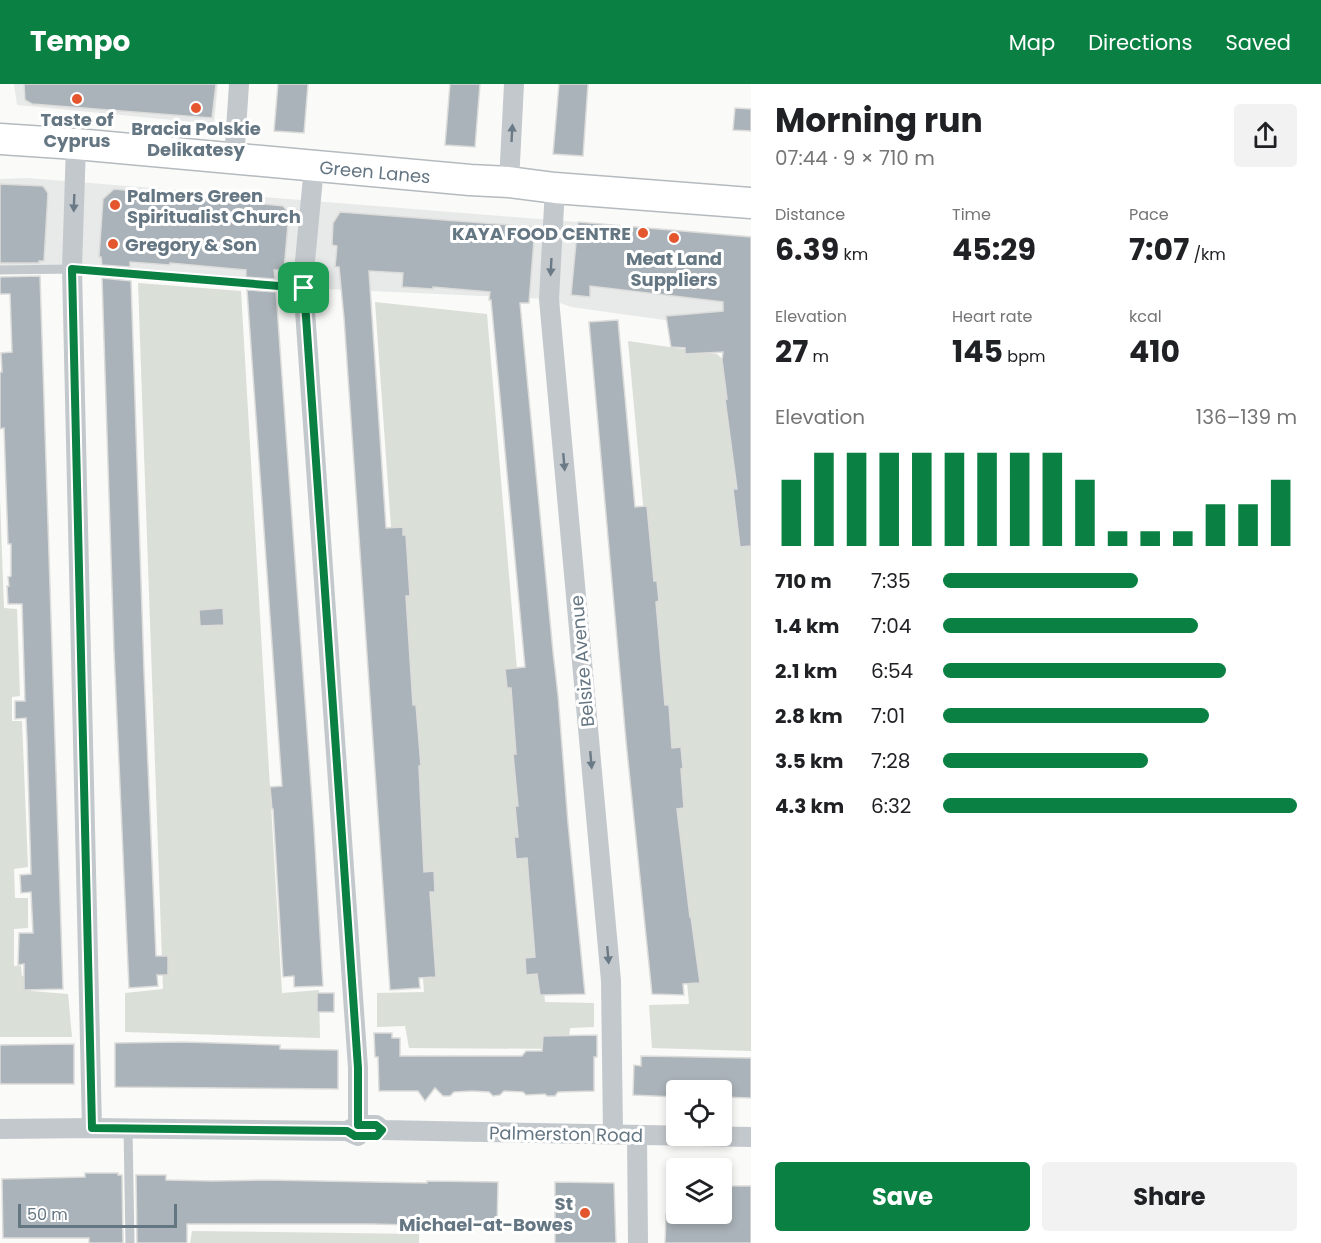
<!DOCTYPE html>
<meta charset="utf-8">
<style>
body{margin:0;font-family:Poppins,sans-serif;background:#f2f2f2;color:#202124;height:100vh;display:flex;flex-direction:column;font-size:22px;white-space:nowrap}
*{box-sizing:border-box;margin:0}
p{font-size:20px;color:#757577}
.icon{flex:none;width:33px;height:33px;fill:none;stroke:currentColor;stroke-width:2;stroke-linecap:round;stroke-linejoin:round}
.map{position:relative;flex:1;overflow:hidden}
.drawer{display:flex;flex-direction:column;background:#fff;width:570px}
.drawer>*{flex:none}
.tools{position:absolute;left:666px;top:996px;display:grid;gap:12px}
.tools a{display:grid;place-items:center;width:66px;height:66px;border-radius:6px;background:#fff;box-shadow:0 3px 9px #0003;font-size:30px}
.scale{position:absolute;left:18px;bottom:15px;width:159px;box-sizing:border-box;padding-left:6px;border:3px solid #657683;border-top:0;font-size:16px;line-height:21px;white-space:nowrap;color:#657683;-webkit-text-stroke:4px #fff;paint-order:stroke}
.pin{position:absolute;display:grid;place-items:center;width:51px;height:51px;color:#fff;margin:-26px;border-radius:12px;box-shadow:0 3px 9px #0006}
.round{display:grid;place-items:center;flex:none;width:63px;height:63px;border-radius:6px;background:#f2f2f2}
.summary{display:flex;align-items:center;justify-content:space-between;height:102px;padding:0 24px}
h1{font-size:33px;font-weight:700;line-height:45px}
.metrics{display:grid;grid-template-columns:repeat(3,1fr);gap:9px;height:102px;padding:6px 24px}
.metrics div{display:grid;align-content:center}
.metrics b{font-size:30px;font-weight:700}
.metrics small{font-size:16px;font-weight:400}
.metrics p{font-size:16px}
.chart{height:168px;padding:12px 24px}
.chart p{display:flex;justify-content:space-between}
.chart svg{width:100%;height:108px;margin-top:6px;stroke:#0b8043;stroke-width:6}
.button{display:flex;gap:12px;margin-top:auto;padding:12px 24px}
.button a{flex:1;height:69px;border-radius:6px;background:#0b8043;color:#fff;font-size:24px;font-weight:700;line-height:69px;text-align:center}
.button a+a{background:#f2f2f2;color:#202124}
ul{padding:0 24px;list-style:none;font-size:20px}
li{display:grid;grid-template-columns:96px 72px 1fr;align-items:center;height:45px}
li i{height:15px;border-radius:8px;background:#0b8043}
header{display:flex;align-items:center;gap:36px;box-sizing:border-box;height:84px;padding:0 30px;background:#0b8043;color:#fff}
header strong{font-size:28px}
nav{display:flex;gap:33px;margin-inline-start:auto;font-size:21px}
main{display:flex;flex:1;min-height:0}
.map>svg:first-child{display:block}
.built{fill:#e8e9e9}
.green{fill:#dadfd7}
.building{fill:#aab3b9;stroke:#dcdcda;stroke-width:1.5}
.lines{fill:none;stroke-linecap:round;stroke-linejoin:round}
.primary-casing{stroke:#b5babe;stroke-width:33}
.lane{stroke:#c3c8cc;stroke-width:9}
.street{stroke:#c3c8cc;stroke-width:20}
.primary{stroke:#fff;stroke-width:30}
.oneway{fill:#6a7a87}
.route-casing{stroke:#fff;stroke-width:12}
.route{stroke:#0b8043;stroke-width:8}
.poi-dot{fill:#e4572e;stroke:#fff;stroke-width:2}
.labels{text-anchor:middle;dominant-baseline:central;stroke-width:6;stroke-linejoin:round;paint-order:stroke}
.poi-label{font-size:18px;font-weight:bold;fill:#657683;stroke:#fff}
.street-label{font-size:18px;fill:#657683;stroke:#fff}
</style>
<header>
<strong>Tempo</strong>
<nav><a>Map</a><a>Directions</a><a>Saved</a></nav>
</header>
<main>
<div class="map">
<svg width="751" height="1159" viewBox="0 0 751 1159">
<rect width="100%" height="100%" fill="#fafaf8"/>
<g class="built">
<polygon points="14,0 218,0 214,40 17,21"/>
<polygon points="27,94 751,152 751,248 571,223 549,215 304,204 72,185 0,186 0,95"/>
</g>
<g class="green">
<polygon points="138,199 241,207 282,909 319,906 320,954 125,948 125,909 163,905"/>
<polygon points="375,218 487,230 545,918 594,919 594,943 570,944 568,965 409,964 405,942 377,943 377,909 424,908"/>
<polygon points="628,257 717,270 734,286 751,432 751,967 652,964 649,921 689,920"/>
<polygon points="0,414 4,524 17,525 20,612 12,613 12,637 22,637 28,783 14,785 15,814 28,814 28,844 14,845 14,882 21,882 22,892 29,891 31,907 68,910 72,953 0,953"/>
<polygon points="192,1147 419,1150 419,1159 190,1159"/>
</g>
<g class="building">
<polygon points="24,0 216,0 212,34 32,20 25,16"/>
<polygon points="278,0 308,0 304,49 274,47"/>
<polygon points="450,0 480,0 475,63 445,61"/>
<polygon points="559,0 588,0 583,72 553,70"/>
<polygon points="735,24 751,25 751,47 733,46"/>
<polygon points="0,100 43,102 48,109 44,177 39,177 39,179 0,179"/>
<polygon points="114,105 283,122 289,129 284,186 274,186 275,195 246,193 246,186 170,179 170,181 130,178 130,183 102,181 101,173 99,173 103,115"/>
<polygon points="340,128 535,143 529,219 520,219 553,568 558,611 568,739 585,910 540,911 537,890 526,891 525,874 535,873 527,774 516,775 514,753 518,753 515,722 518,722 513,670 516,670 511,604 507,604 505,585 525,583 491,216 489,216 490,208 433,203 433,205 402,203 403,189 369,187 386,444 403,443 403,451 406,451 410,512 406,512 413,621 416,621 421,682 419,682 424,788 434,787 435,808 430,808 436,893 419,894 420,904 390,906 344,234 339,183 335,183 337,162 332,161 333,139"/>
<polygon points="578,138 751,153 751,462 740,463 733,405 737,405 725,315 727,315 722,276 723,268 685,270 685,264 671,263 666,232 723,227 723,218 590,202 590,213 571,211"/>
<polygon points="40,192 63,905 24,906 24,880 18,881 19,849 33,849 31,808 21,809 20,791 31,790 27,655 26,634 15,635 15,617 25,617 22,520 8,520 7,502 9,502 8,493 11,492 11,460 8,460 4,344 0,345 0,288 2,288 1,269 12,268 10,210 0,210 0,193"/>
<polygon points="102,194 131,197 144,587 156,872 168,872 168,891 157,891 158,902 129,904 114,567"/>
<polygon points="247,206 276,208 314,744 323,902 294,903 294,892 283,893 273,725 272,725 270,703 282,702"/>
<polygon points="618,236 635,423 647,422 654,497 657,497 659,517 656,518 665,621 669,621 672,664 681,663 683,684 681,685 684,724 677,725 690,833 691,833 700,899 683,900 684,911 652,910 626,657 589,238"/>
<polygon points="223,524 224,541 200,542 199,526"/>
<rect x="317" y="909" width="17" height="19"/>
<polygon points="374,949 392,949 392,954 400,954 400,972 522,972 526,967 542,967 543,952 597,951 597,973 594,973 594,1007 558,1008 555,1012 547,1012 545,1010 526,1011 523,1008 504,1007 500,1011 493,1012 489,1008 472,1007 454,1008 450,1012 443,1012 435,1004 425,1017 418,1007 379,1007 378,973 375,973"/>
<polygon points="183,958 280,961 280,965 338,966 338,1005 115,1003 115,959"/>
<polygon points="74,960 74,1000 0,1000 0,961"/>
<polygon points="641,972 751,974 751,1014 722,1013 722,1006 676,1006 676,1013 633,1011 634,981 641,982"/>
<polygon points="85,1089 118,1089 118,1091 122,1091 123,1159 89,1159 89,1154 3,1154 2,1095 85,1093"/>
<polygon points="136,1091 166,1091 166,1096 212,1097 265,1096 427,1099 427,1097 498,1098 497,1144 410,1143 410,1141 372,1140 187,1140 187,1159 137,1159"/>
<polygon points="555,1098 614,1099 616,1159 555,1159"/>
<polygon points="722,1102 751,1102 751,1159 665,1159 666,1130 722,1130"/>
</g>
<g class="lines">
<defs>
<polyline id="primary" points="0,55 76,60 470,96 509,98 555,104 751,119"/>
</defs>
<use href="#primary" class="primary-casing"/>
<g class="lane">
<polyline points="0,186 72,185 304,204"/>
<polyline points="128,1044 130,1159"/>
</g>
<g class="street">
<polyline points="76,60 72,185 92,1044"/>
<polyline points="234,76 239,0"/>
<polyline points="314,83 303,198 358,984 358,1041"/>
<polyline points="509,98 514,0"/>
<polyline points="555,104 549,215 611,897 613,1050"/>
<polyline points="0,1045 92,1044 347,1047 358,1052"/>
<polyline points="347,1047 358,1041 376,1041 382,1046 751,1053"/>
<polyline points="637,1051 638,1159"/>
</g>
<use href="#primary" class="primary"/>
</g>
<defs><path id="oneway-solid" d="M-6-.8H1V-3.2L6.5 0L1 3.2V.8H-6Z" transform="scale(1.5)"/></defs>
<g class="oneway">
<use href="#oneway-solid" transform="translate(512 49) rotate(-87)"/>
<use href="#oneway-solid" transform="translate(74 119) rotate(92)"/>
<use href="#oneway-solid" transform="translate(551 183) rotate(93)"/>
<use href="#oneway-solid" transform="translate(564 378) rotate(85)"/>
<use href="#oneway-solid" transform="translate(591 676) rotate(85)"/>
<use href="#oneway-solid" transform="translate(608 871) rotate(85)"/>
</g>
<g class="lines">
<defs>
<polygon id="route" points="72,185 304,204 358,984 358,1041 376,1041 382,1046 377,1052 355,1052 347,1047 92,1044"/>
</defs>
<use href="#route" class="route-casing"/>
<use href="#route" class="route"/>
</g>
<g class="poi-dot">
<circle cx="77" cy="15" r="6"/>
<circle cx="196" cy="24" r="6"/>
<circle cx="115" cy="121" r="6"/>
<circle cx="643" cy="149" r="6"/>
<circle cx="674" cy="154" r="6"/>
<circle cx="113" cy="160" r="6"/>
<circle cx="585" cy="1129" r="6"/>
</g>
<g class="labels">
<g class="poi-label">
<text x="77" y="35">Taste of<tspan x="77" dy="21">Cyprus</tspan></text>
<text x="196" y="44">Bracia Polskie<tspan x="196" dy="21">Delikatesy</tspan></text>
<text x="127" y="111" text-anchor="start">Palmers Green<tspan x="127" dy="21">Spiritualist Church</tspan></text>
<text x="631" y="149" text-anchor="end">KAYA FOOD CENTRE</text>
<text x="125" y="160" text-anchor="start">Gregory &amp; Son</text>
<text x="674" y="174">Meat Land<tspan x="674" dy="21">Suppliers</tspan></text>
<text x="573" y="1119" text-anchor="end">St<tspan x="573" dy="21">Michael-at-Bowes</tspan></text>
</g>
<g class="street-label">
<text transform="translate(375 88) rotate(5)">Green Lanes</text>
<text transform="translate(582 577) rotate(-95)">Belsize Avenue</text>
<text transform="translate(566 1050) rotate(1)">Palmerston Road</text>
</g>
</g>
</svg>
<div class="tools">
<a><svg class="icon" aria-label="locate" viewBox="0 0 24 24"><circle cx="12" cy="12" r="6"/><path d="M12 2v4M12 18v4M2 12h4M18 12h4"/></svg></a>
<a><svg class="icon" aria-label="layers" viewBox="0 0 24 24"><path d="M12 4l9 5-9 5-9-5zM3 14l9 5 9-5"/></svg></a>
</div>
<div class="scale">50 m</div>
<div class="pin" style="left:304px;top:204px;background:#1e9e55"><svg class="icon" aria-label="arrive" viewBox="0 0 24 24"><path d="M6 21V4h12l-3 4 3 4H6"/></svg></div>
</div>
<section class="drawer">
<div class="summary"><div><h1>Morning run</h1><p>07:44 · 9 × 710 m</p></div><a class="round"><svg class="icon" aria-label="share" viewBox="0 0 24 24"><path d="M12 15V3M7 8l5-5 5 5M5 13v7h14v-7"/></svg></a></div>
<div class="metrics">
<div><p>Distance</p><b>6.39<small> km</small></b></div>
<div><p>Time</p><b>45:29</b></div>
<div><p>Pace</p><b>7:07<small> /km</small></b></div>
</div>
<div class="metrics">
<div><p>Elevation</p><b>27<small> m</small></b></div>
<div><p>Heart rate</p><b>145<small> bpm</small></b></div>
<div><p>kcal</p><b>410</b></div>
</div>
<div class="chart"><p><span>Elevation</span>136–139 m</p>
<svg viewBox="0 0 160 44" preserveAspectRatio="none"><path d="M5 44V17M15 44V6M25 44V6M35 44V6M45 44V6M55 44V6M65 44V6M75 44V6M85 44V6M95 44V17M105 44V38M115 44V38M125 44V38M135 44V27M145 44V27M155 44V17"/></svg>
</div>
<ul>
<li><b>710 m</b>7:35<i style="width:55%"></i></li>
<li><b>1.4 km</b>7:04<i style="width:72%"></i></li>
<li><b>2.1 km</b>6:54<i style="width:80%"></i></li>
<li><b>2.8 km</b>7:01<i style="width:75%"></i></li>
<li><b>3.5 km</b>7:28<i style="width:58%"></i></li>
<li><b>4.3 km</b>6:32<i style="width:100%"></i></li>
</ul>
<div class="button"><a>Save</a><a>Share</a></div>
</section>
</main>
